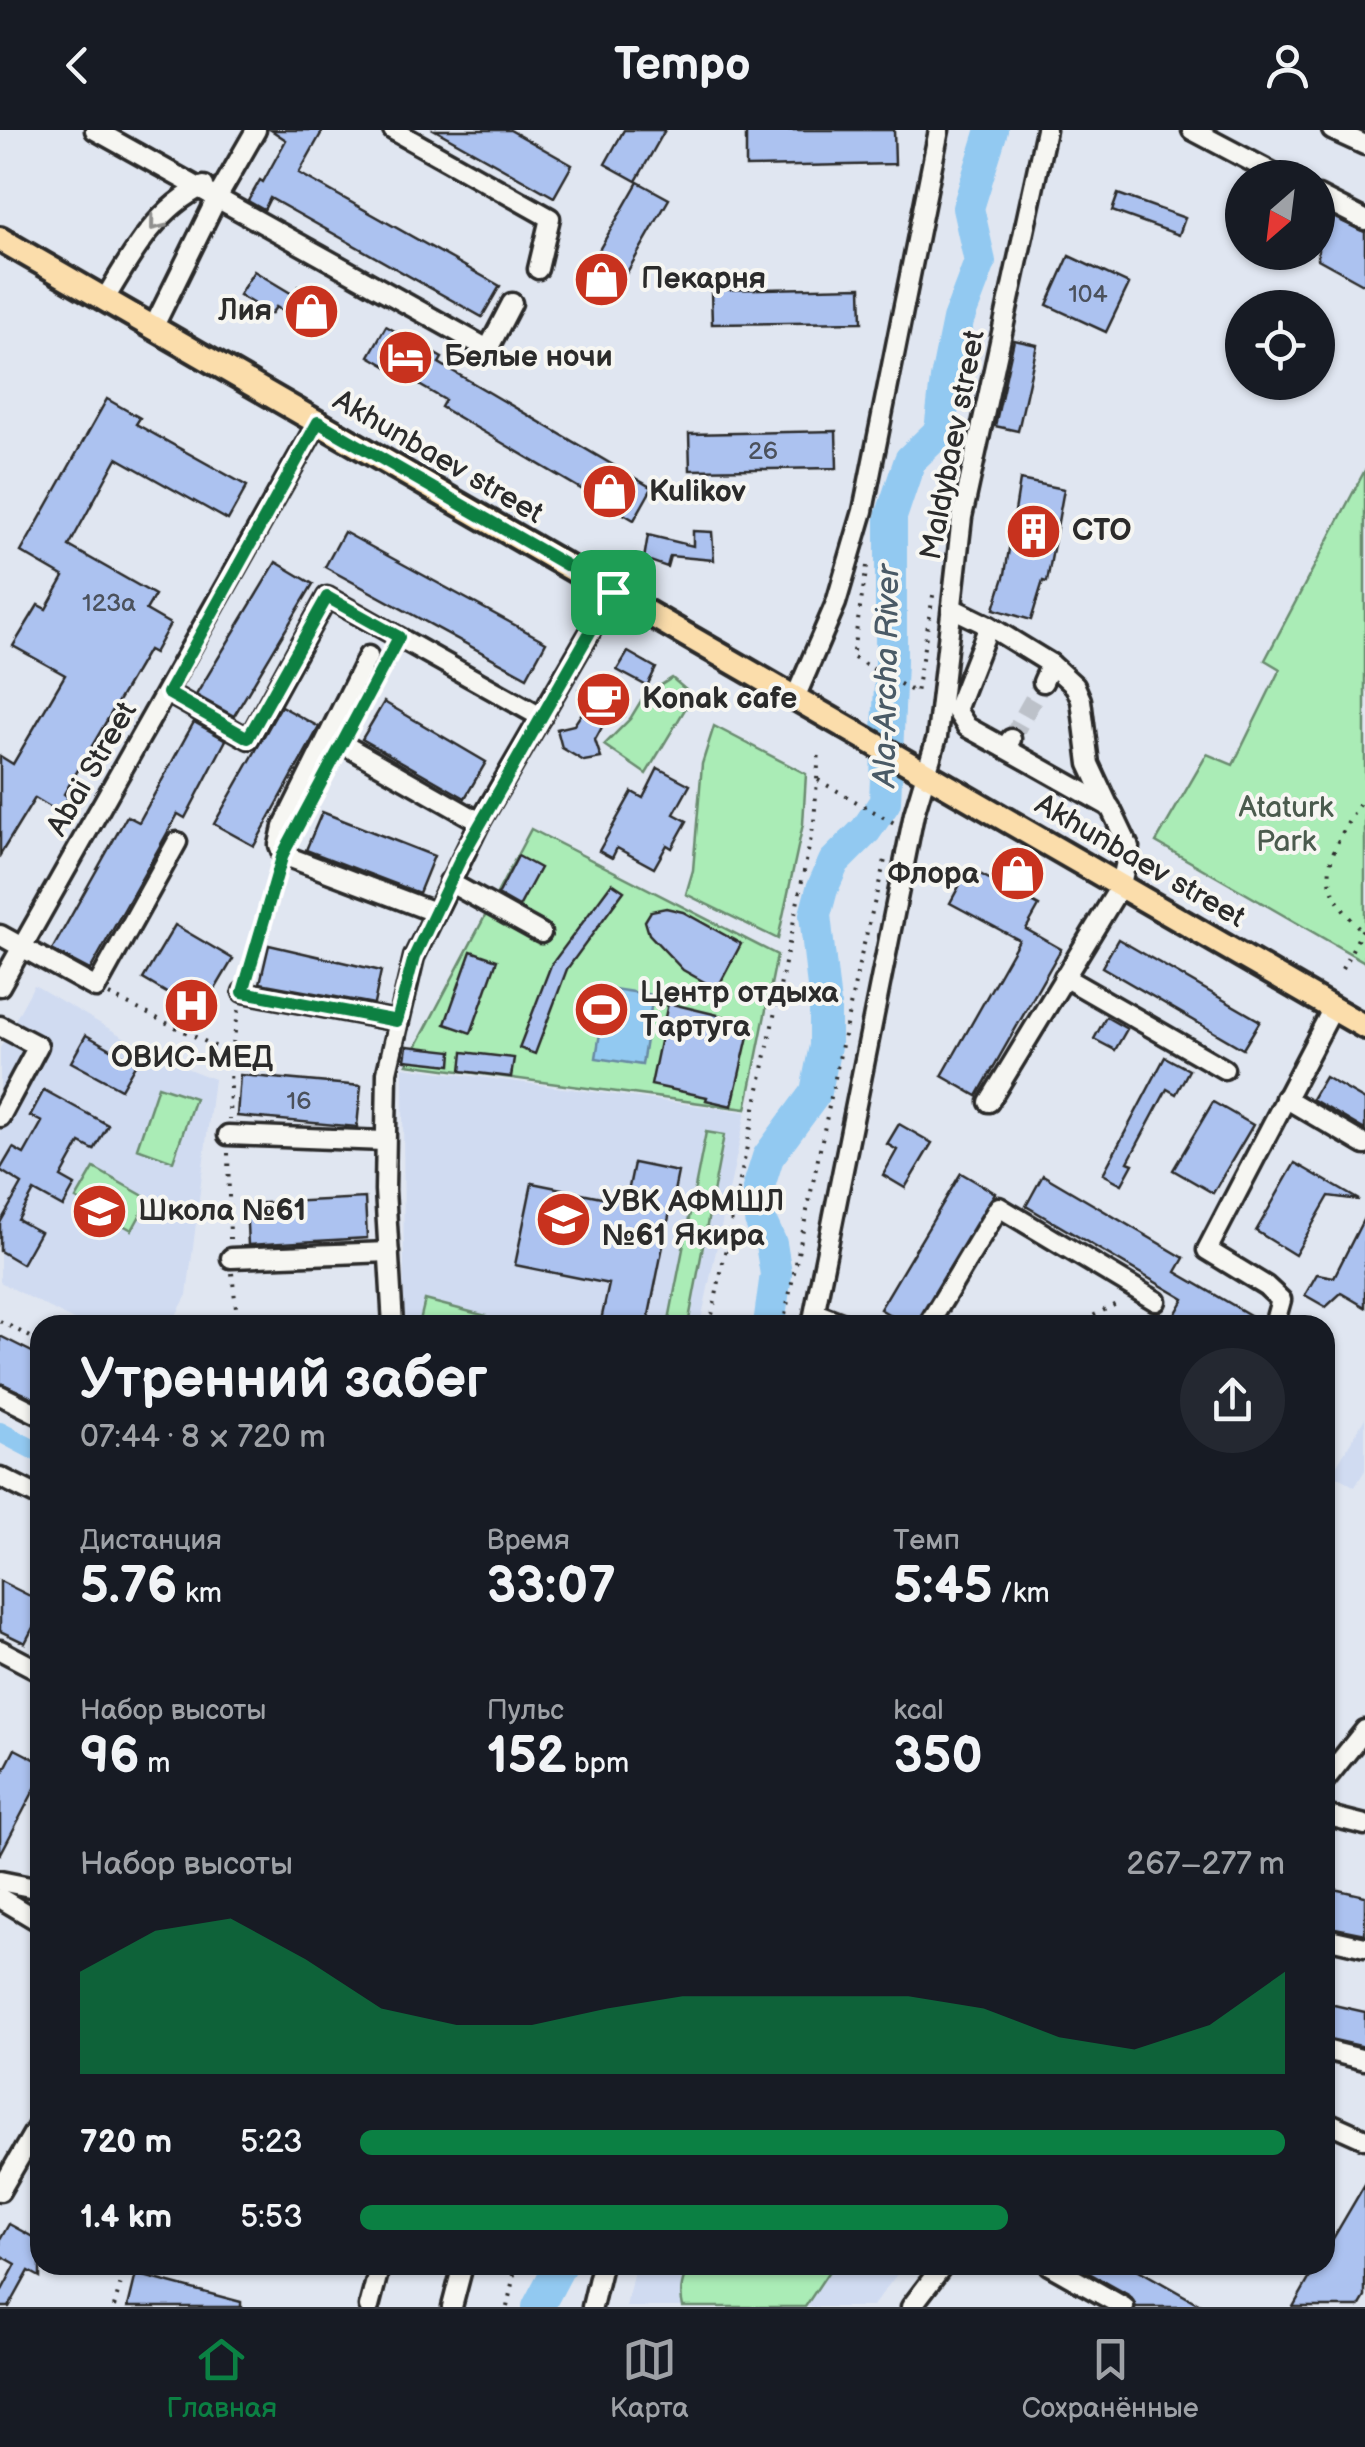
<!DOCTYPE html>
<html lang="ru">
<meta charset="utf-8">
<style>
body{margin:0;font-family:"Balsamiq Sans",sans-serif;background:#242831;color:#f1f3f6;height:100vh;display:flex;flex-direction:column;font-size:38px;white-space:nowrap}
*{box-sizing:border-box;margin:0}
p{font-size:32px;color:#9ea1a6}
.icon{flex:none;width:55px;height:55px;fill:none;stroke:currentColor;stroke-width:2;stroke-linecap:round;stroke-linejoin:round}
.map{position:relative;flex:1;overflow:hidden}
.drawer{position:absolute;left:30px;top:1185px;width:1305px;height:960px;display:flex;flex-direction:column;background:#171b24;border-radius:30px;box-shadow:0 2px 8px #0004}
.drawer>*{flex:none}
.needle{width:65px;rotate:208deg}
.fabs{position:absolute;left:1225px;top:30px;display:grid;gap:20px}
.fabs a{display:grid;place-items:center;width:110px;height:110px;border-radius:50%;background:#171b24;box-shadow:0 2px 8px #0004;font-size:50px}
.pin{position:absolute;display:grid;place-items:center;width:85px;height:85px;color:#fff;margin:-42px;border-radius:20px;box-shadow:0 5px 15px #0006}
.round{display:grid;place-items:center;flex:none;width:105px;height:105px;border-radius:52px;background:#242831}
.headline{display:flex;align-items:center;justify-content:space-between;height:170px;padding:0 50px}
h1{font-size:55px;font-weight:800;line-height:75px}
.metrics{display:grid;grid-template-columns:repeat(3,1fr);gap:15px;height:170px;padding:10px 50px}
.metrics div{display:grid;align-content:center}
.metrics b{font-size:50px;font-weight:800}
.metrics small{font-size:28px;font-weight:400}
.metrics p{font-size:28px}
.chart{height:280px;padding:20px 50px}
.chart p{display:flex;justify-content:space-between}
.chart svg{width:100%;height:180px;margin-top:10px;fill:#0b8043;opacity:.7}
ul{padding:0 50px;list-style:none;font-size:32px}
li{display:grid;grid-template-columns:160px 120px 1fr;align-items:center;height:75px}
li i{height:25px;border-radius:12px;background:#0b8043}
header{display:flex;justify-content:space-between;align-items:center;height:130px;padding:0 50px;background:#171b24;font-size:45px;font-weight:800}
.menu{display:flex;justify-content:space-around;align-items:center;height:140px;border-top:2px solid #363941;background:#171b24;font-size:28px;color:#9ea1a6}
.menu a{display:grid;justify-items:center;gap:5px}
.menu .on{color:#0b8043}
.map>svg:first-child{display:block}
.built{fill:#d0dbf1}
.green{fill:#aaecb6;stroke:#6a8c70;stroke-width:2.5}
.water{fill:#92c9f1;stroke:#698aa2;stroke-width:2.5}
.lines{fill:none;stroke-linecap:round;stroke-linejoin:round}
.canal{stroke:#92c9f1;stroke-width:20}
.river{stroke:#92c9f1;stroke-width:32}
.building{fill:#acc2f0;stroke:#2b2b2b;stroke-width:2.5}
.minor-tunnel{stroke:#bcc1c9;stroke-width:18;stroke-dasharray:18 9;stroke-linecap:butt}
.minor-casing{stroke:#2b2b2b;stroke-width:25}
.major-casing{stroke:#2b2b2b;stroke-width:30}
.path{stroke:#2b2b2b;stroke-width:4;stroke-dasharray:2.5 8;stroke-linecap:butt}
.minor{stroke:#f6f6f2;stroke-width:18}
.major{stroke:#fbddab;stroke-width:22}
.oneway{stroke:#90908e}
.route-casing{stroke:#fff;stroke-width:20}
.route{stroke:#0b8043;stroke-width:12}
.labels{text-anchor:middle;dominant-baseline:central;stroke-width:8;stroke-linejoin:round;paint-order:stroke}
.number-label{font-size:25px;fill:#4b515c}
.poi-label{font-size:30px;font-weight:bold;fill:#2b2b2b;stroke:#f6f6f2;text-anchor:start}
.street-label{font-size:30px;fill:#2b2b2b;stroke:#f6f6f2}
.park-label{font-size:30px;fill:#4b5b4e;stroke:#f6f6f2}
.water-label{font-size:32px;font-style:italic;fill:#4a5a66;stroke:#f6f6f2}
</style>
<header><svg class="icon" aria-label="back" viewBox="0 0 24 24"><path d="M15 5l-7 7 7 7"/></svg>Tempo<svg class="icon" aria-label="person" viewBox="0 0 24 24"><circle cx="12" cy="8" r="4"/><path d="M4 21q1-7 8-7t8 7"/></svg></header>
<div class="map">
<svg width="1365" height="2177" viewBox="0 0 1365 2177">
<rect width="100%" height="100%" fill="#e0e6f1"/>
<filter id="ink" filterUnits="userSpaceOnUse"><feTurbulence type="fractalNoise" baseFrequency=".01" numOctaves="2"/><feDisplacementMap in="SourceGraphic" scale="20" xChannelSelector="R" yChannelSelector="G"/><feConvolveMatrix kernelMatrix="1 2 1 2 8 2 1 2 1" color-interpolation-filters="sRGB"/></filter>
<g filter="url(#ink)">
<g class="built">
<polygon points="34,855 158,927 214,949 187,1165 171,1195 83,1195 0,1152 0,918"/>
<polygon points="403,937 746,982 700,1195 404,1195"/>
<polygon points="1365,1288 1365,1340 1355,1357 1332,1343"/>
<polygon points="635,2135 904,2135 872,2177 626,2177"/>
</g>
<g class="green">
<polygon points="1365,340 1365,832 1156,712 1207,624 1233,635 1280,539 1265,530"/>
<polygon points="672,548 693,566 646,644 604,615 630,589 644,566"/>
<polygon points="714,596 806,644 803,694 778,809 686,764 693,740 702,634"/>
<polygon points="531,699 777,825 746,979 407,934"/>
<polygon points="158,956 195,968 173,1031 137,1018"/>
<polygon points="706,1002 724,1005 688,1195 668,1195"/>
<polygon points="94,1038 149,1069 132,1100 76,1069"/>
<polygon points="425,1170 486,1186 484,1195 419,1195"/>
<path d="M691,2135H833L805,2177H683C679,2160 682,2149 691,2135Z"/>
</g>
<polygon class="water" points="607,858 653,865 642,935 596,928"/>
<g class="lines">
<polyline class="canal" points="0,1302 40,1323"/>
<g class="river">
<polyline points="769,1195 776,1144 771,1114 760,1090 758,1059 768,1027 816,962 825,916 825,875 815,785 822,759 834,732 866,700 885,672 891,532 891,387 910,330 940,301 946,249 958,190 980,132 968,78 992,0"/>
<polyline points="538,2177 560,2135"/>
</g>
</g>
<g class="building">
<polygon points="271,0 323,0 299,43 500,156 482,187 270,68 264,80 248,71 260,50 263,52 286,10"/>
<polygon points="435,0 510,0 572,35 554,67"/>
<polygon points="624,0 665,0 636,51 605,34"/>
<polygon points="746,0 894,0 895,34 746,37"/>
<polygon points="638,52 669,69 614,165 583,148"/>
<polygon points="1118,64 1185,88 1179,105 1112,81"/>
<polygon points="1318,80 1365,102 1365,155 1318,129"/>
<polygon points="1069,126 1129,154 1106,202 1047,175"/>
<polygon points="254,141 294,165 299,156 339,180 323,205 276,177 271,184 239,165"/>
<polygon points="861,157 862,192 712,194 711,160"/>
<polygon points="386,196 442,228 439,233 652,358 634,390 441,277 445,270 369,226"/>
<polygon points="1014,210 1037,215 1018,301 995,296"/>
<polygon points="107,269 140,288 136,294 247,356 228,390 117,328 69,416 155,465 146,480 170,494 154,523 148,520 64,664 68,667 60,683 35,668 0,725 0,626 13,634 65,545 13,516 38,475 46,479 64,447 21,422"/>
<polygon points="836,301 837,338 690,340 689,304"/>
<polygon points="1020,350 1064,359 1047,452 1043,451 1031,490 994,479 1005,444"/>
<polygon points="693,401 712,402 714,430 670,426 667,437 644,429 648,405 693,416"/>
<polygon points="344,402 546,512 527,547 325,437"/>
<polygon points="276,432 313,454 234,586 196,565"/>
<polygon points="628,522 656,538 647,556 617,540"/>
<polygon points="612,549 624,586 607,588 595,610 601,628 584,631 562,618 557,599 574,595 586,577 579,559 598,553 607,559"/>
<polygon points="384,572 486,632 465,668 362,609"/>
<polygon points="281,576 319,597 254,716 214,694"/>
<polygon points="194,592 226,610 185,688 178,684 90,840 52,820 127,686 139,692"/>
<polygon points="658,638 690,655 674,684 687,691 672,718 667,715 654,738 617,718 612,728 599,721 632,662 643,668"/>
<polygon points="322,682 434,726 419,763 306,720"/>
<polygon points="518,726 540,738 519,777 498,765"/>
<polygon points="969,738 1039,776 1026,799 1061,819 977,966 942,946 1019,810 950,773"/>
<polygon points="612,753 624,761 567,839 535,924 519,918 551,835"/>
<polygon points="666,778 683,782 741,814 717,859 683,840 649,804 645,791 651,781"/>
<polygon points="175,795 233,829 201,883 143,849"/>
<polygon points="1118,809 1260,891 1243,919 1102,837"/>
<polygon points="269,815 381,841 374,874 260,853"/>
<polygon points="471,821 497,830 471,903 445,894"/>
<polygon points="668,873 751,893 732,976 706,970 707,967 651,955"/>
<polygon points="1106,887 1127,899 1115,920 1094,909"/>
<polygon points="86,905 136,933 121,959 71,932"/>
<polygon points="407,916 452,921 451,935 405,930"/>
<polygon points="463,922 514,928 511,947 461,941"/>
<polygon points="1165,927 1189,940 1176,964 1167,959 1128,1032 1133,1034 1122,1054 1103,1044"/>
<polygon points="240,945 361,956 357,997 237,986"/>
<polygon points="1325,947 1365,970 1365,1000 1312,969"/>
<polygon points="44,960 108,995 94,1020 80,1013 61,1047 75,1055 63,1077 34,1061 18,1090 40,1102 22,1134 0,1121 0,1093 22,1054 0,1040 13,1018 24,1024 42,992 30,986"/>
<polygon points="1213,972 1253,995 1213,1063 1173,1040"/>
<polygon points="899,994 932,1013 905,1058 883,1045 897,1020 887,1014"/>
<polygon points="634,1033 678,1042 647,1195 600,1195 609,1154 515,1135 532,1053 626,1072"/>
<polygon points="1295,1033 1359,1070 1329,1066 1295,1125 1256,1101"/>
<polygon points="961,1043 995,1063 916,1195 907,1195 880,1179"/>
<polygon points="1043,1045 1184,1128 1176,1142 1262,1192 1262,1195 1181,1195 1172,1190 1184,1169 1026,1076"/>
<polygon points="365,1068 367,1108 248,1115 246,1074"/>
<polygon points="1365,1086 1365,1177 1341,1163 1326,1177 1305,1165 1317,1144 1334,1147"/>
<polygon points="0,1206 40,1226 40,1271 0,1253"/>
<polygon points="0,1451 40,1471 40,1484 25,1513 0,1501"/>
<polygon points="15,1619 40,1632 40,1649 0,1725 0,1648"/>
<polygon points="1325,1757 1365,1766 1365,1804 1325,1796"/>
<polygon points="1325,1873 1365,1882 1365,1917 1325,1908"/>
<polygon points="1365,2054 1365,2167 1359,2177 1293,2177 1317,2135 1325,2135 1325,2122"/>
<polygon points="9,2094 40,2111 40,2147 29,2141 9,2177 0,2177 0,2164 16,2134 0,2125 0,2110"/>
<polygon points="1075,2135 1130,2135 1204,2177 1136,2177 1130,2166"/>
<polygon points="136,2144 241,2172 241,2177 128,2177"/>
</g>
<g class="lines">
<polyline class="minor-tunnel" points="1011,609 1043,552"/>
<defs>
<g id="minor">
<polyline points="95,0 488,219 512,173"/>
<polyline points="393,0 550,88 538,139"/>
<polyline points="1192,0 1283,48"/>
<polyline points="1332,0 1365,15"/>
<polyline points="1318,66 1365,90"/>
<path d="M105,169C130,127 157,77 204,56"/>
<polyline points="153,198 217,68 256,0"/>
<polyline points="952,478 989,496 1051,534 1043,552"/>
<polyline points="989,496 956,580 967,597 1005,618"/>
<polyline points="368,526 283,697 279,715 283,725 434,782"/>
<polyline points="1051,534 1075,556 1081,570 1089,634 1109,677"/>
<polyline points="168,563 249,609 327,467 541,587"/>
<polyline points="795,568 836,473 863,381 939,0"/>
<polyline points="341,613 480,692"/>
<polyline points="449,752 541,803"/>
<polyline points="0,805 96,858 177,712"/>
<polyline points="1064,847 1224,939"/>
<polyline points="0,856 318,292"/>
<polyline points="243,862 397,891"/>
<polyline points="0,896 38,916 0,987"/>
<polyline points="1285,968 1365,1015"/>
<polyline points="989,972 1121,755 1129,717 1110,677 1005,618 1011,609"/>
<polyline points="228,1005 384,1011"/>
<polyline points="231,1128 389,1122"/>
<polyline points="815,1183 846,1195"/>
<polyline points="393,1195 385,1060 387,942 414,827 480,692 613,462"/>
<polyline points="812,1195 914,684 937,607 962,387 1046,0"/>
<polyline points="928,1195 999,1077 1156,1171"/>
<polyline points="1274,1195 1281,1170 1266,1156 1207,1120 1333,878"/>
<polyline points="0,1265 40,1285"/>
<polyline points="0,1347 40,1367"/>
<polyline points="0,1520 40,1541"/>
<polyline points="1325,1650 1365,1600"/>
<polyline points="1325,1685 1365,1695"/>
<polyline points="0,1751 40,1759"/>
<polyline points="0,1768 40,1792"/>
<polyline points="1325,1808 1365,1817"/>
<polyline points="1325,1920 1365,1930"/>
<polyline points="1325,1991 1365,2009"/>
<polyline points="0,2061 40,1992"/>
<polyline points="1049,2135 1124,2177"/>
<polyline points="369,2177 380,2135"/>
<polyline points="452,2177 463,2135"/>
<polyline points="592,2177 602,2135"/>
<polyline points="911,2177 943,2135"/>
</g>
<polyline id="major" points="0,109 1365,897"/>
</defs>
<use href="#minor" class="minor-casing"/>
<use href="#major" class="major-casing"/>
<g class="path">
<polyline points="867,436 852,527 916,563 934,460"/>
<polyline points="818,650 894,693 893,696"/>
<path d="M1365,665C1330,722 1307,751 1365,803"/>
<polyline points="1342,839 1365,795"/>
<polyline points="247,846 279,740"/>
<polyline points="109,865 231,924 229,989"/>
<polyline points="231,924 239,879"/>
<polyline points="228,1023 230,1109"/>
<polyline points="232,1143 238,1195"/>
<polyline points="0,1191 40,1212"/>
<polyline points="710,1195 814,693 819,620"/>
<polyline points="783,1195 859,834 885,730"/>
<polyline points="1075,1195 1120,1172"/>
<polyline points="114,2177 126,2135"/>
<polyline points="507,2177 516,2135"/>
</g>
<use href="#minor" class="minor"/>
<use href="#major" class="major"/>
</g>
<defs><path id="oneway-chevron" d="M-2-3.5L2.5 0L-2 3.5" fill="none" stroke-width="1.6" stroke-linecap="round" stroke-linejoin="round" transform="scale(2.5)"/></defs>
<use class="oneway" href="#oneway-chevron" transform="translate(156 94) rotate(129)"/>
</g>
<g class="lines" filter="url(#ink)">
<defs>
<polygon id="route" points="318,292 613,462 462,726 414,827 397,891 243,862 283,724 399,507 327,467 248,608 168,563"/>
</defs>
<use href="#route" class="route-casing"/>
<use href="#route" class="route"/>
</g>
<defs>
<symbol id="shop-disc" viewBox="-11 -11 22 22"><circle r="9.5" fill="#c8321e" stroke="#f6f6f2"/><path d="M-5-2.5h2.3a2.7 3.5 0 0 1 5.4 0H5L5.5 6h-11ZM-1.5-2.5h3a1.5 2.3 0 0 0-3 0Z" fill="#fff"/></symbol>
<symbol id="hotel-disc" viewBox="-11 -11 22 22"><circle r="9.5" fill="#c8321e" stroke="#f6f6f2"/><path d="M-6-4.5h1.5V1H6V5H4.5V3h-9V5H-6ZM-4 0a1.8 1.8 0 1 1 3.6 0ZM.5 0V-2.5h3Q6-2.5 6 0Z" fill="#fff"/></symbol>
<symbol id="building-disc" viewBox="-11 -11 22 22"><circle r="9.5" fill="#c8321e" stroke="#f6f6f2"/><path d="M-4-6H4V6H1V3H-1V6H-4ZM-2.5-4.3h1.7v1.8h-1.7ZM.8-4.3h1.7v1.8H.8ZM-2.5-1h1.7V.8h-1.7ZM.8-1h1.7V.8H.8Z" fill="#fff"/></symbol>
<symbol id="cafe-disc" viewBox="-11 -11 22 22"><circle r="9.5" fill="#c8321e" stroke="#f6f6f2"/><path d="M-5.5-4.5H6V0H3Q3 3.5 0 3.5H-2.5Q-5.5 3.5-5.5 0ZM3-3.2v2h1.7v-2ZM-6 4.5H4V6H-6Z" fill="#fff"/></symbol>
<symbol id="hospital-disc" viewBox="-11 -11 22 22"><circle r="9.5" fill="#c8321e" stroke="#f6f6f2"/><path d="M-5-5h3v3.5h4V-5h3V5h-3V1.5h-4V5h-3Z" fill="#fff"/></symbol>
<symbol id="stadium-disc" viewBox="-11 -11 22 22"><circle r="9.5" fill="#c8321e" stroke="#f6f6f2"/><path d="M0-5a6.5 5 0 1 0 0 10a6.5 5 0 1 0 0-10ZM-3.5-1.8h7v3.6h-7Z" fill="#fff"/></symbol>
<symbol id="school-disc" viewBox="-11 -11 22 22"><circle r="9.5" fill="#c8321e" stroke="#f6f6f2"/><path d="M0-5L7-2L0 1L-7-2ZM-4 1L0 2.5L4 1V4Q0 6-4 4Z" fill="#fff"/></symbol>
</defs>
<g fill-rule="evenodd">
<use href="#shop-disc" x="570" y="118" width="63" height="63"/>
<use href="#shop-disc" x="280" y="150" width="63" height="63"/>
<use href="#hotel-disc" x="374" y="196" width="63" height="63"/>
<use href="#shop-disc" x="578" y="330" width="63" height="63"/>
<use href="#building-disc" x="1002" y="370" width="63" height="63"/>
<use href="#cafe-disc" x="572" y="538" width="63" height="63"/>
<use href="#shop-disc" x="986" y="712" width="63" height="63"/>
<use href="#hospital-disc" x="160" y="844" width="63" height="63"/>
<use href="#stadium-disc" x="570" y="848" width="63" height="63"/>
<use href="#school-disc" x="68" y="1050" width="63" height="63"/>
<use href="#school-disc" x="532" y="1058" width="63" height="63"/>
</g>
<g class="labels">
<g class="number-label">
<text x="1088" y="164">104</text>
<text x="763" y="321">26</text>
<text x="109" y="473">123а</text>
<text x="299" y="971">16</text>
</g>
<g class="poi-label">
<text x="641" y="149">Пекарня</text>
<text x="272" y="181" text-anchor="end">Лия</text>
<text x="444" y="227">Белые ночи</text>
<text x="649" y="362">Kulikov</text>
<text x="1072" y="401">CTO</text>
<text x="642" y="569">Konak cafe</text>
<text x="979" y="744" text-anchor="end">Флора</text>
<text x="640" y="863">Центр отдыха<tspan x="640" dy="34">Тартуга</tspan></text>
<text x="192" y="928" text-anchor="middle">ОВИС-МЕД</text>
<text x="602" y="1072">УВК АФМШЛ<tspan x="602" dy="34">№61 Якира</tspan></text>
<text x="138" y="1081">Школа №61</text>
</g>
<g class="street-label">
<text transform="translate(953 315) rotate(-79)">Maldybaev street</text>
<text transform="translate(438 327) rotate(30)">Akhunbaev street</text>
<text transform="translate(92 639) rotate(-60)">Abai Street</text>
<text transform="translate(1140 731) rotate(30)">Akhunbaev street</text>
</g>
<g class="park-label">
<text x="1286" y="678">Ataturk<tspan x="1286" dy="34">Park</tspan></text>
</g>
<g class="water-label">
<text transform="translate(887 546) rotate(-89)">Ala-Archa River</text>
</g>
</g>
</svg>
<div class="fabs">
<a><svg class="needle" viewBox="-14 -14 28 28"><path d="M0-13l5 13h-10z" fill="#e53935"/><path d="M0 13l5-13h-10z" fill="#9ea1a6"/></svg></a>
<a><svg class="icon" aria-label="locate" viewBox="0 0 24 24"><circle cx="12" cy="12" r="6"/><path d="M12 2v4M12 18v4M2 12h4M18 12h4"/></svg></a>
</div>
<div class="pin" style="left:613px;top:462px;background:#1e9e55"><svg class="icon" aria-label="arrive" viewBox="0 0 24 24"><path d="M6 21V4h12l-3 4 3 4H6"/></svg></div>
<section class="drawer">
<div class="headline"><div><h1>Утренний забег</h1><p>07:44 · 8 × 720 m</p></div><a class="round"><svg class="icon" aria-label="share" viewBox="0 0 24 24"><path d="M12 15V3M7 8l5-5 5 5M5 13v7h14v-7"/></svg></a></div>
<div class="metrics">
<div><p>Дистанция</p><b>5.76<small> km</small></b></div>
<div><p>Время</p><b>33:07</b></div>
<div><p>Темп</p><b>5:45<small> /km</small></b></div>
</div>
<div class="metrics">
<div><p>Набор высоты</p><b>96<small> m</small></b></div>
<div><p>Пульс</p><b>152<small> bpm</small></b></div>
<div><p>kcal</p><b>350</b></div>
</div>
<div class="chart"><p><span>Набор высоты</span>267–277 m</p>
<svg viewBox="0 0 160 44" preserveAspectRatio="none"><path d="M0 44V19L10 9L20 6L30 16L40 28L50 32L60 32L70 28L80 25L90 25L100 25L110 25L120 28L130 35L140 38L150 32L160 19V44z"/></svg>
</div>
<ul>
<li><b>720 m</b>5:23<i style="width:100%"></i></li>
<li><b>1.4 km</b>5:53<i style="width:70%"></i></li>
</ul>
</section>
</div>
<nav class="menu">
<a class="on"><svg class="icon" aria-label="home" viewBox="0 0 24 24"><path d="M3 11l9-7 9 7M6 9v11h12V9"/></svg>Главная</a>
<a><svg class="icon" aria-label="map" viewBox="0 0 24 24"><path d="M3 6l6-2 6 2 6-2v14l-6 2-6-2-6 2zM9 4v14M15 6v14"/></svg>Карта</a>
<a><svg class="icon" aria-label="saved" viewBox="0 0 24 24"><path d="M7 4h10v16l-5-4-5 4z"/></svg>Сохранённые</a>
</nav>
